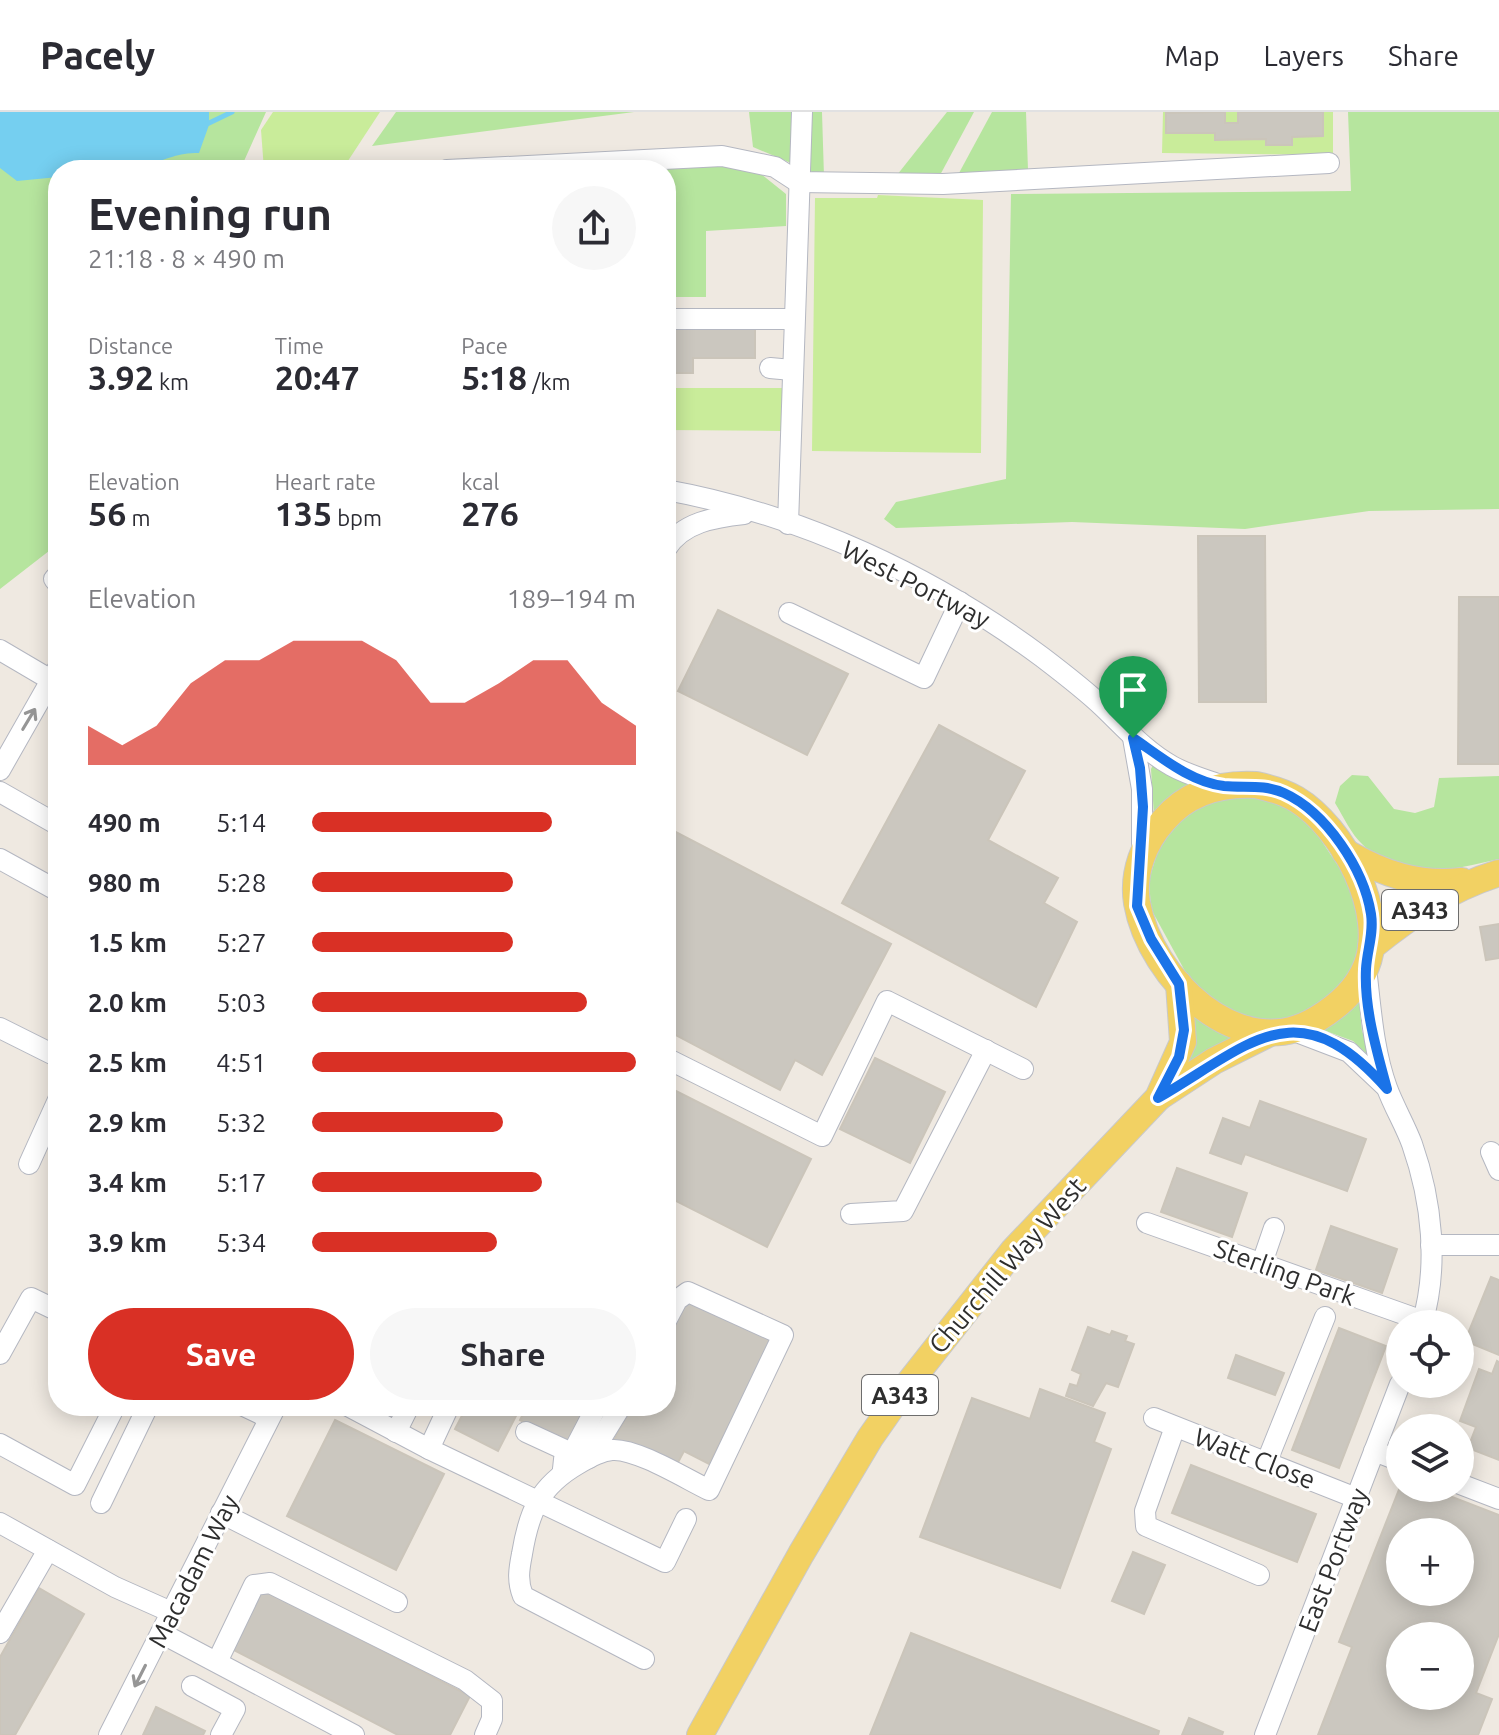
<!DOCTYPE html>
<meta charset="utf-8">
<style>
body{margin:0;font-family:Ubuntu,sans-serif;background:#f7f7f7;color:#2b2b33;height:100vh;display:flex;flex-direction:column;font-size:30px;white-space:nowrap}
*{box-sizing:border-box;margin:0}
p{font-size:26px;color:#7c7c81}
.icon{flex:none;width:44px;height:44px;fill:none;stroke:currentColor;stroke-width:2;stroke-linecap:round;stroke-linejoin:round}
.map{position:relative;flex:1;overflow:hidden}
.drawer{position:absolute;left:48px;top:48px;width:628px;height:1256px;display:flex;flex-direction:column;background:#fff;border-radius:32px;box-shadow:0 4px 20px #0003}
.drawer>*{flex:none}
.fabs{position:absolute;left:1386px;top:1198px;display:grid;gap:16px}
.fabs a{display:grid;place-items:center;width:88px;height:88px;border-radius:50%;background:#fff;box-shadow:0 4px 20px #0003;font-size:40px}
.pin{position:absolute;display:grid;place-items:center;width:68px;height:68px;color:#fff;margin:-82px -34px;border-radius:50% 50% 50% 0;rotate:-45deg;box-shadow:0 0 8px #0007}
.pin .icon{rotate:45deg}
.round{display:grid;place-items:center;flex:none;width:84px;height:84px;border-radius:42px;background:#f7f7f7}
.summary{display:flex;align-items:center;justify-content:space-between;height:136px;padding:0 40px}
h1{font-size:44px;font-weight:600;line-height:60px}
.metrics{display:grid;grid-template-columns:repeat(3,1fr);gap:12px;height:136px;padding:8px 40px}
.metrics div{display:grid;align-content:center}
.metrics b{font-size:34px;font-weight:600}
.metrics small{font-size:22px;font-weight:400}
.metrics p{font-size:22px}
.chart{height:224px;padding:16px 40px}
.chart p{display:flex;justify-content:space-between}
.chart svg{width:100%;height:144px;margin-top:8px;fill:#d93025;opacity:.7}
.cta{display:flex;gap:16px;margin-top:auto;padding:16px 40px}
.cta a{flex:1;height:92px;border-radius:48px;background:#d93025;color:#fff;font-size:32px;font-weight:600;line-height:92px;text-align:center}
.cta a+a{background:#f7f7f7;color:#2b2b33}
ul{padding:0 40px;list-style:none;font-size:26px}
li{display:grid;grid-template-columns:128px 96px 1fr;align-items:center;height:60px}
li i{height:20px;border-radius:10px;background:#d93025}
header{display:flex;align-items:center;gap:48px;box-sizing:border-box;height:112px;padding:0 40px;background:#fff;border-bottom:2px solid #e1e1e2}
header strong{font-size:38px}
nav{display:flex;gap:44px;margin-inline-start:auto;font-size:28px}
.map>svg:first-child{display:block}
.green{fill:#b6e59e}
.pitch{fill:#c9ec9a}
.water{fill:#75cff0}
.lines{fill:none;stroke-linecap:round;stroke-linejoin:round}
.stream{stroke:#75cff0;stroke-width:5}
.building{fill:#cbc7bf;stroke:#cbc5ba;stroke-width:2;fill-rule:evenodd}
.minor-casing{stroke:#b4b7c1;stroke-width:22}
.major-casing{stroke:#c9c9c9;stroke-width:28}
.minor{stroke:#fff;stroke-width:20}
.major{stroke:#f2d163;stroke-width:26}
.oneway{stroke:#969696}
.route-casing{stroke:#fff;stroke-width:16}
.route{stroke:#1a73e8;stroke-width:10}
.labels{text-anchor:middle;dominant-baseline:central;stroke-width:6;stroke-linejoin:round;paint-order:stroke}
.shield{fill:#fff;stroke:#6d6d6d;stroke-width:2}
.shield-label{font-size:24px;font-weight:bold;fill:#2e2e2e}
.street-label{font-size:26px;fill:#2e2e2e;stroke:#fff}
</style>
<header>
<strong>Pacely</strong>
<nav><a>Map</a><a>Layers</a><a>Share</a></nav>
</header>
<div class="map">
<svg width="1499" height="1623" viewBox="0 0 1499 1623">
<rect width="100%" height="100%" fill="#efe9e1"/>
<g class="green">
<polygon points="0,0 266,0 240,58 58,58 58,432 0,477"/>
<polygon points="396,0 634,0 372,34"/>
<polygon points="749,0 822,0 824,65 753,35"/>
<polygon points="947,0 974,0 939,65 897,63"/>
<polygon points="992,0 1026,0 1028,58 959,61"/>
<polygon points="1348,0 1499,0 1499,397 1369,399 1245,417 1072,410 896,416 884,407 896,390 1006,367 1011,82 1351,79"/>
<polygon points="690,49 755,57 786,82 786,114 706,119 706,185 666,185 666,58 549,58"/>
<polygon points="1153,653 1193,673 1154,704 1151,657"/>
<path d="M1352,663L1368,664L1394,697L1415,701L1434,695L1439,666L1499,664V747C1451,758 1403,771 1363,733C1351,722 1343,704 1335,691L1340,674Z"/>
<polygon points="1237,682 1285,692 1313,716 1356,781 1362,831 1353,860 1319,896 1274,911 1236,905 1209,889 1186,861 1151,797 1149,768 1161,728 1196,693"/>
<polygon points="1359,888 1362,919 1370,941 1367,942 1353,929 1323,918"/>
<polygon points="1194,902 1237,924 1185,963 1195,918"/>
</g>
<g class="pitch">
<polygon points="273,0 380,0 342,58 264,58 261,18"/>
<polygon points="1163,0 1333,0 1333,43 1162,41"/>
<polygon points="878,83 983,88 981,341 812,339 815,86 877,86"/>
<polygon points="666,276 782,276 782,319 666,318"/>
</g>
<path class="water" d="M0,0H209V13L199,41C176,41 169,47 149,52C119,60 88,58 58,58V65L17,69L0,56Z"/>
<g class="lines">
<polyline class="stream" points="205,13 232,0"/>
</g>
<g class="building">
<polygon points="1225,0 1225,11 1238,11 1238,0 1323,0 1323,24 1292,25 1292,33 1266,33 1266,27 1215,28 1215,21 1166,21 1166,1"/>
<polygon points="666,216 755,216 755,246 693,246 693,261 666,261"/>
<polygon points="1198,424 1265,424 1266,590 1199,590"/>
<polygon points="1459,485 1499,485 1499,652 1458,652"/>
<polygon points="718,498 848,562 807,643 678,579"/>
<polygon points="939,613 1025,659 988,728 1058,766 1044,791 1077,810 1036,895 842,791"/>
<polygon points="666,715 891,832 822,963 795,948 780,978 666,918"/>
<polygon points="1499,812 1499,846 1486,848 1480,815"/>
<polygon points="875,946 945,980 910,1051 840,1017"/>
<polygon points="666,974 811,1047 767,1135 666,1084"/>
<polygon points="1260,989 1366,1027 1347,1079 1245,1042 1241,1052 1210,1041 1223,1006 1250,1016"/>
<polygon points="1177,1056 1247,1081 1232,1125 1161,1100"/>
<polygon points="1331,1114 1397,1137 1382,1181 1316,1158"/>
<polygon points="1491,1165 1499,1168 1499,1243 1465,1229"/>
<polygon points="687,1186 772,1229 709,1352 684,1339 674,1358 614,1328 632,1294 666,1294 666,1226"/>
<polygon points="1088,1215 1110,1223 1112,1219 1127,1224 1125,1229 1134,1232 1118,1275 1106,1271 1093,1294 1066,1284 1070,1272 1077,1274 1081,1262 1072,1258"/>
<polygon points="1339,1216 1386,1234 1339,1356 1292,1338"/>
<polygon points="1236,1243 1284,1261 1275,1283 1228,1266"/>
<polygon points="1497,1249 1499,1250 1499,1348 1468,1336 1476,1315 1460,1309 1479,1257 1492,1262"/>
<polygon points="1040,1277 1105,1301 1094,1330 1111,1337 1060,1476 920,1425 972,1286 1030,1307"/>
<polygon points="467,1294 521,1294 498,1339 455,1317"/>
<polygon points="527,1294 590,1294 573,1335 520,1308"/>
<polygon points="335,1308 444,1362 396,1458 287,1404"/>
<polygon points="1191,1353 1316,1402 1297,1450 1172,1401"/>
<path d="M1400,1375L1429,1376L1499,1403V1522L1476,1581L1492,1587L1478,1623H1318L1352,1535L1339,1530ZM1400,1420H1460V1480H1400ZM1400,1524H1460V1584H1400Z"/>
<polygon points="1133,1440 1165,1453 1144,1502 1112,1489"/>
<polygon points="39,1476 84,1502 15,1623 0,1623 0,1545"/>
<polygon points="261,1476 470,1584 450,1623 398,1623 230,1536"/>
<polygon points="911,1521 1159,1619 1158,1623 870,1623"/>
<polygon points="156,1595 205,1619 203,1623 143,1623"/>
<polygon points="1189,1606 1223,1620 1222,1623 1182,1623"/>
</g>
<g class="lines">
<defs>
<g id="minor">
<polyline points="447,58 722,44 775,55 798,70 943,72 1329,51"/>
<polyline points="666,207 794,207"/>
<polyline points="770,256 792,258"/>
<path d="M666,378C800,402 933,464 1042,545C1063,561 1084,577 1103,595C1125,616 1145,639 1172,654C1188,663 1207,668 1223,674"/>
<polyline points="788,412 802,0"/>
<path d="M666,437C682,410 716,405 744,402"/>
<polyline points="58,463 54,467 58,472"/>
<polyline points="789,501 924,566 960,490"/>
<polyline points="0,538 51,568"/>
<polyline points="1133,626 1142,677 1142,741"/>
<polyline points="0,658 58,556"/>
<polyline points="0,680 58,713"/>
<polyline points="0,747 58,779"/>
<path d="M1366,856C1371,897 1373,937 1387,976C1394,995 1405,1013 1412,1032C1432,1089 1439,1154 1422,1212"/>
<polyline points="0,916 58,945"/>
<polyline points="1294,919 1349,940 1385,974"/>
<polyline points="666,946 822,1024 887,889 1023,957"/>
<polyline points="1491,1040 1499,1058"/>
<polyline points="29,1052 58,988"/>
<polyline points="851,1102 903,1099 986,938"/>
<polyline points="1147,1111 1423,1209"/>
<polyline points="1431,1133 1499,1133"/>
<polyline points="1262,1151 1274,1116"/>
<polyline points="0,1242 31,1186 58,1199"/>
<polyline points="244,1294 269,1306"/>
<polyline points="348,1294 429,1337 665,1450 686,1407"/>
<polyline points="1154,1306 1356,1386"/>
<polyline points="1175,1315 1145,1399 1146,1414 1259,1463"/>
<polyline points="396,1320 409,1294"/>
<polyline points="526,1320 565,1338 563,1357"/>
<polyline points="0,1332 75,1373 115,1294"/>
<polyline points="429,1337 449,1294"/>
<polyline points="1374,1339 1400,1349"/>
<polyline points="589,1346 621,1294"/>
<polyline points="1267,1349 1325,1205"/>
<polyline points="562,1361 597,1294"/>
<polyline points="1460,1372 1499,1387"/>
<polyline points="101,1391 148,1294"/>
<polyline points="221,1401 397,1490"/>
<polyline points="0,1411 115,1475 171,1500"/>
<polyline points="0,1521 48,1438"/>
<polyline points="161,1521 354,1623"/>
<path d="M644,1547L523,1484C517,1469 519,1457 522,1442C529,1399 540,1374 578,1352C588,1346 600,1339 612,1338C636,1336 686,1367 709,1378L783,1223L688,1180L677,1188L666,1209"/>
<polyline points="217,1550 254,1473 270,1471 465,1568 492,1589 492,1607 485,1623"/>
<polyline points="192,1574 235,1597 221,1623"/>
<polyline points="109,1623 276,1294"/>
<polyline points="1265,1623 1400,1272"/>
</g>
<g id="major">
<path d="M1256,673C1270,676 1284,680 1296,687C1343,715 1388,801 1366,855C1357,877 1337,895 1317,907C1240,955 1150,866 1137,791C1132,761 1144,730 1164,708C1188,680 1220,671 1256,673Z"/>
<path d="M1345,740C1384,762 1417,774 1462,769"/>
<path d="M1371,835C1411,803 1450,776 1499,761"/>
<polyline points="1159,985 1214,949 1270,921"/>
<polyline points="700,1623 801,1442 870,1326 905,1276 1013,1139 1158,986 1183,930 1179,872"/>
</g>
</defs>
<use href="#minor" class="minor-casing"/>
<use href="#major" class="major-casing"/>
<use href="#minor" class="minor"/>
<use href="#major" class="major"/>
</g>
<defs><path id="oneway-shaft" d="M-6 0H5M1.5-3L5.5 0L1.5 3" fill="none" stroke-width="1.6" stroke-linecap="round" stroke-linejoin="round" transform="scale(2)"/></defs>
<g class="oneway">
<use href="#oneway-shaft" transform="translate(29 607) rotate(-59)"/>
<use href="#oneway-shaft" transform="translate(140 1564) rotate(117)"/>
</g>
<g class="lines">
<defs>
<path id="route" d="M1133,626C1160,644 1190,670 1224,674C1246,676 1263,672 1284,681C1326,700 1364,757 1371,802C1374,822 1367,838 1366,857C1364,897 1377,939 1387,977C1297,875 1251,932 1158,986L1179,945L1184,918L1179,872L1151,827L1137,794L1143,695L1140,656Z"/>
</defs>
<use href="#route" class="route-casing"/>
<use href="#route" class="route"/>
</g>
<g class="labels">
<g class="shield">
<rect x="1382" y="778" width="76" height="40" rx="6"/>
<rect x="862" y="1263" width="76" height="40" rx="6"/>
</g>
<g class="shield-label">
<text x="1420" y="798">A343</text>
<text x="900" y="1283">A343</text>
</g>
<g class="street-label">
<text transform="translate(916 472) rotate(27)">West Portway</text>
<text transform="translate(1007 1153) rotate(-49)">Churchill Way West</text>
<text transform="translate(1285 1160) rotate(20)">Sterling Park</text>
<text transform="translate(1255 1346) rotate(21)">Watt Close</text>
<text transform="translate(1333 1448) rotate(-69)">East Portway</text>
<text transform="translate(193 1459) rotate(-63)">Macadam Way</text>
</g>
</g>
</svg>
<div class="fabs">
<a><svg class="icon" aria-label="locate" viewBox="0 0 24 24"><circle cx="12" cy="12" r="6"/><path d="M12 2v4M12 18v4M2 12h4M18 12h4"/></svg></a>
<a><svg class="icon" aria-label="layers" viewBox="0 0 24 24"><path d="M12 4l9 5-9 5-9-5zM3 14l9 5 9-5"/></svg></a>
<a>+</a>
<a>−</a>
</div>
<div class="pin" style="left:1133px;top:626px;background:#1e9e55"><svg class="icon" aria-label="arrive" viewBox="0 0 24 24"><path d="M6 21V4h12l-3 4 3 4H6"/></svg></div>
<section class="drawer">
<div class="summary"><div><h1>Evening run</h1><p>21:18 · 8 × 490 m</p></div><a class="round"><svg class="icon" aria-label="share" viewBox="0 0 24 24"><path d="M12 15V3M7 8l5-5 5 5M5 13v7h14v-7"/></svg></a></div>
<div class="metrics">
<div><p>Distance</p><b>3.92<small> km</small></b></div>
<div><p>Time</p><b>20:47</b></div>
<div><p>Pace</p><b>5:18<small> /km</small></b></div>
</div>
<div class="metrics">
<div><p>Elevation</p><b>56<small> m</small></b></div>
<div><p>Heart rate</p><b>135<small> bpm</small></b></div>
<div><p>kcal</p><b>276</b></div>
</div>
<div class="chart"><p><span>Elevation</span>189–194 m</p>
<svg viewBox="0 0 160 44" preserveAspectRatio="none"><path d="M0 44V32L10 38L20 32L30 19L40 12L50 12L60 6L70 6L80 6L90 12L100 25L110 25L120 19L130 12L140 12L150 25L160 32V44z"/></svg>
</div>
<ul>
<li><b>490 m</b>5:14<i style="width:74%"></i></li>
<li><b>980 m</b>5:28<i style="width:62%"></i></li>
<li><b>1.5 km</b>5:27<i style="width:62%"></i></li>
<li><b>2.0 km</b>5:03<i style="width:85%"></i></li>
<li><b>2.5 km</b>4:51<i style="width:100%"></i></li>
<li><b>2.9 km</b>5:32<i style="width:59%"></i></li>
<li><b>3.4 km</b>5:17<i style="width:71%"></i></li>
<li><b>3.9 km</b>5:34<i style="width:57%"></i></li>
</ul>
<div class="cta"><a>Save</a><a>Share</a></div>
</section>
</div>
